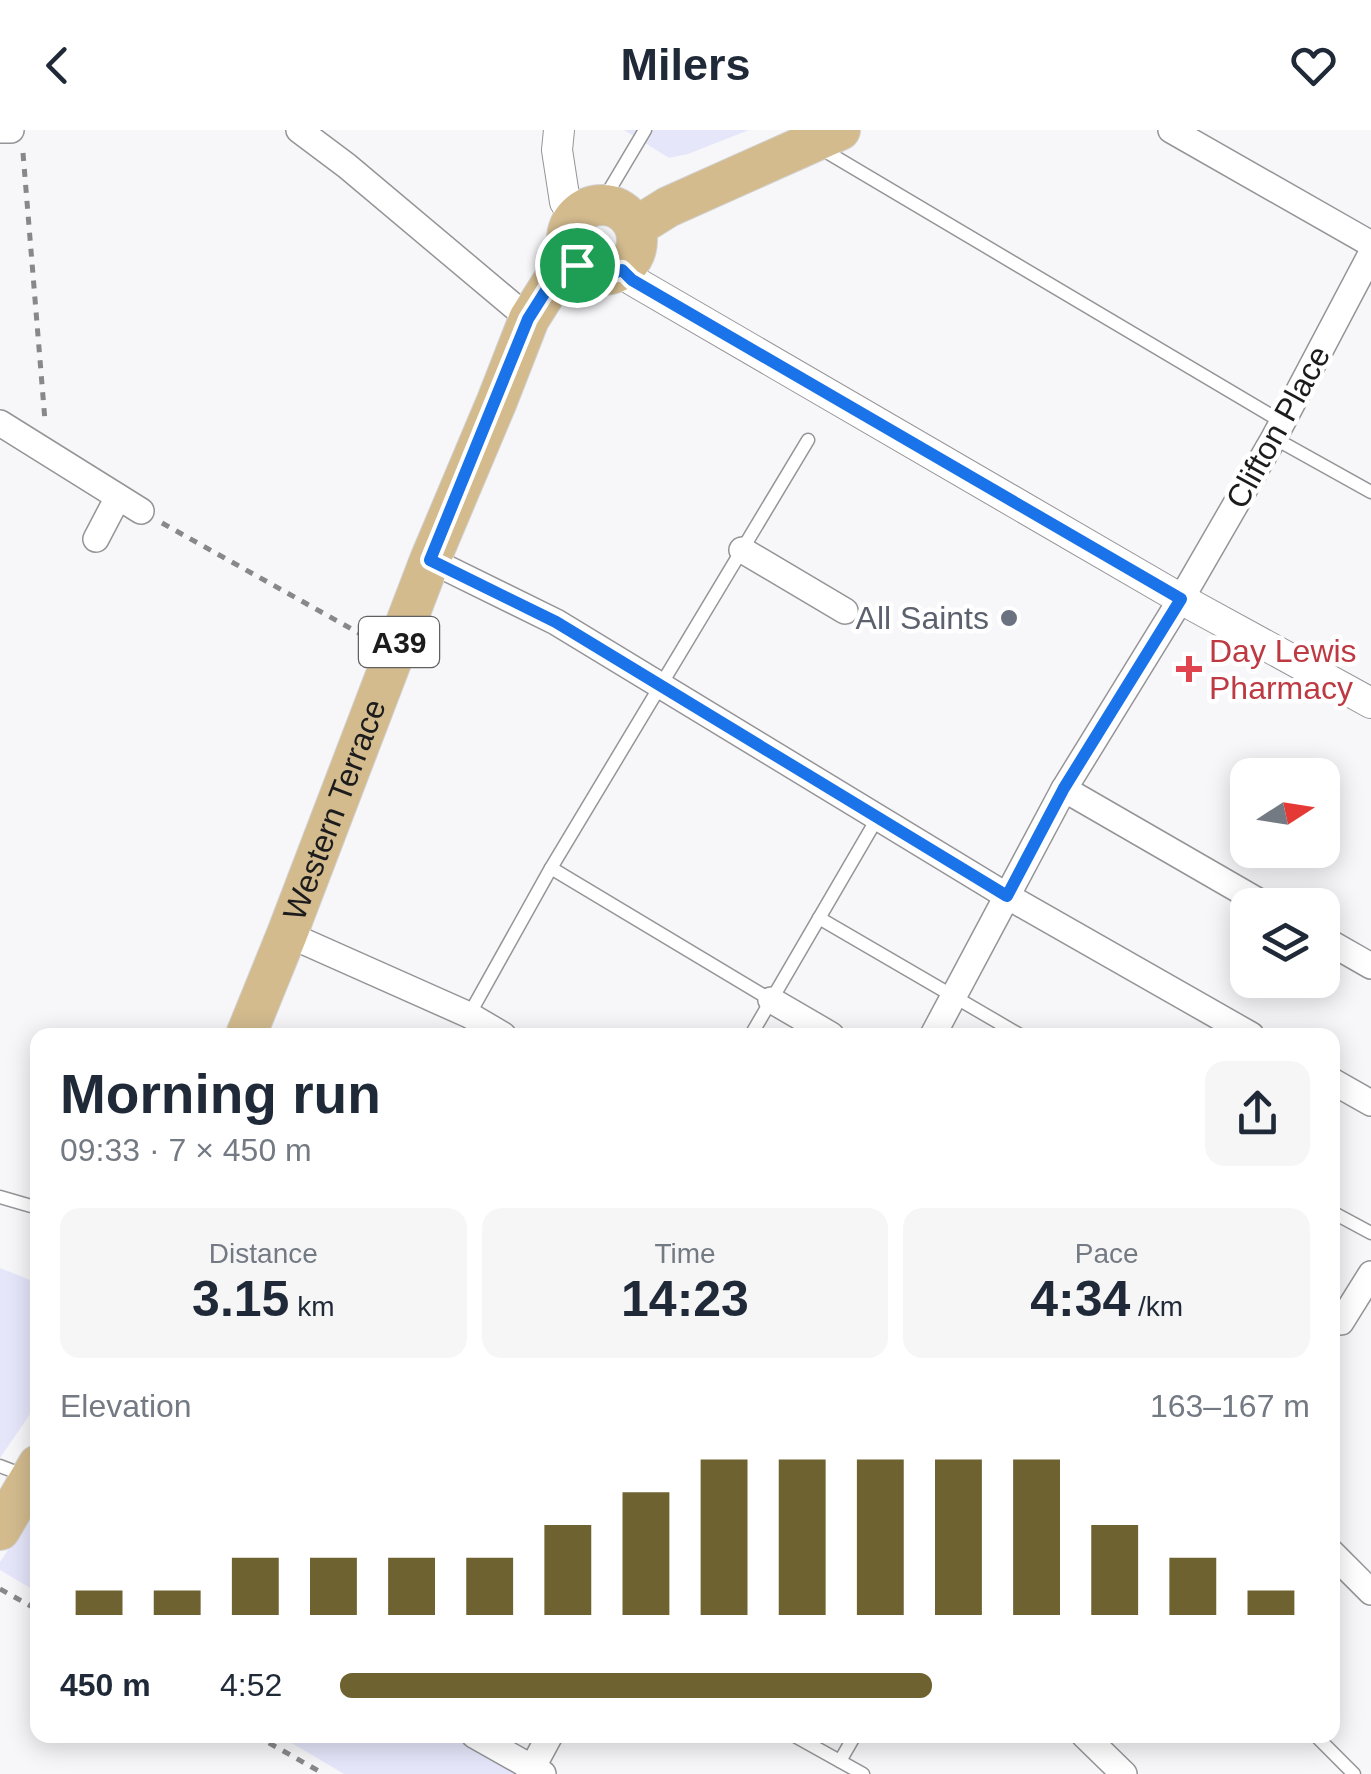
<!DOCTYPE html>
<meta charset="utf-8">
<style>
body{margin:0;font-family:Helvetica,sans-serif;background:#f6f6f7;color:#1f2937;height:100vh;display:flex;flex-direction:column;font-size:38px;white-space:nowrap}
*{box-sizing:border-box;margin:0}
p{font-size:32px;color:#747a83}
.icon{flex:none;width:55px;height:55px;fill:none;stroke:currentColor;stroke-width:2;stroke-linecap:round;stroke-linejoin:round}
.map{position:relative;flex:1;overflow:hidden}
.drawer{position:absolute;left:30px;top:898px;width:1310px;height:715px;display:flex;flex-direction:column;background:#fff;border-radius:20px;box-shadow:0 5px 25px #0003}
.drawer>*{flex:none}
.needle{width:65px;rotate:78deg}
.buttons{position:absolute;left:1230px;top:628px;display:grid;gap:20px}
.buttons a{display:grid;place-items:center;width:110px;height:110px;border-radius:20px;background:#fff;box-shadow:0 5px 25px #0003;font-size:50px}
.pin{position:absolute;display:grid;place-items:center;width:85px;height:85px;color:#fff;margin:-42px;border:5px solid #fff;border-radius:50%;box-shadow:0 2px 10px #0007}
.round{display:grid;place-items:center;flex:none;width:105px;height:105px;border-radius:20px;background:#f6f6f7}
.head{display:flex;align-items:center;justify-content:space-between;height:170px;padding:0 30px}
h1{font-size:55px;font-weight:800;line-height:75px}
.stats{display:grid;grid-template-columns:repeat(3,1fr);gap:15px;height:170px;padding:10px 30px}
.stats div{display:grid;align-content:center;border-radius:20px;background:#f6f6f7;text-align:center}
.stats b{font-size:50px;font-weight:800}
.stats small{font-size:28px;font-weight:400}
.stats p{font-size:28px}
.chart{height:280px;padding:20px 30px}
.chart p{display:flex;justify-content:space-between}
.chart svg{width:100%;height:180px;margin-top:10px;stroke:#6e6330;stroke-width:6}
ul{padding:0 30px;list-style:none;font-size:32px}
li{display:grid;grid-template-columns:160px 120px 1fr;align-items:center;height:75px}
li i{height:25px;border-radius:12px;background:#6e6330}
header{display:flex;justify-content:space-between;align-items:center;height:130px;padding:0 30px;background:#fff;font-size:45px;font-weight:800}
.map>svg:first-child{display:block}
.green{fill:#e5e6fa}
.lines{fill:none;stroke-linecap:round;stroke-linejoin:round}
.service-casing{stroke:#959598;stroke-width:15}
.minor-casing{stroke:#959598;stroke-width:28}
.tertiary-casing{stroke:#959598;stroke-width:32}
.primary-casing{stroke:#d2d2d2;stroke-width:42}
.path{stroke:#88888a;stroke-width:5;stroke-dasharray:8 8;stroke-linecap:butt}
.service{stroke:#fff;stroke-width:12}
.minor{stroke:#fff;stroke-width:25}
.tertiary{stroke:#fff;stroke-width:30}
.primary{stroke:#d3bb8e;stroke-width:40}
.route-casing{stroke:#fff;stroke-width:20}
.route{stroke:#1a73e8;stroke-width:12}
.worship-dot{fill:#6b7280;stroke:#fff;stroke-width:4}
.health-dot{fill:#e0444e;stroke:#fff;stroke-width:4}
.labels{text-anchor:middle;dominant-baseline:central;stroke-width:9;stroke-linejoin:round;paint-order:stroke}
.shield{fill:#fff;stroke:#606061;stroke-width:2.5}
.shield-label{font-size:30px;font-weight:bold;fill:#1c1c1d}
.street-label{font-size:32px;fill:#1c1c1d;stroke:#fff}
.worship-label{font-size:32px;fill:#5b616d;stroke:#fff;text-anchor:end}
.health-label{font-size:32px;fill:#be3a42;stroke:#fff;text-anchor:start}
</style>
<header><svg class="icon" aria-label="back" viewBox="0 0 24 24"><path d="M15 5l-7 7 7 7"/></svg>Milers<svg class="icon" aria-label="heart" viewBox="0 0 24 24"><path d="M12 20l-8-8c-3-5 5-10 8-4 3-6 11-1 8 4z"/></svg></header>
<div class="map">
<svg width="1371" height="1644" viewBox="0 0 1371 1644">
<rect width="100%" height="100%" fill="#f7f7fa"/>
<g class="green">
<polygon points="624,0 749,0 688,24 669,28"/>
<polygon points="0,1138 38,1153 37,1274 0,1328"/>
<polygon points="36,1379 37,1380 37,1462 0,1440 0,1432"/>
<polygon points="278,1605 455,1605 517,1638 514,1644 344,1644"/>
</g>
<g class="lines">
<defs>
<g id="service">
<polyline points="820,18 1282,292"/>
<polyline points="601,74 645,0"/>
<polyline points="1274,308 1371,362"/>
<polyline points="551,738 771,870"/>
<polyline points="819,788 1020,905"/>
<polyline points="469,885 551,738 808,310"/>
<polyline points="751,905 878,687"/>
<polyline points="0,1067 38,1078"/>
<polyline points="1332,1082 1371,1103"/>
<polyline points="0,1336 26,1346"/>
<polyline points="793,1605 863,1644"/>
<polyline points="1315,1605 1354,1644"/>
<polyline points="840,1631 855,1605"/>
</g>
<g id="minor">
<polyline points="0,0 11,0"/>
<polyline points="299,0 347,36 529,189"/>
<polyline points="1171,0 1371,114"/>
<polyline points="0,293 141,381"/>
<polyline points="96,409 118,367"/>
<polyline points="742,420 845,481"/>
<polyline points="430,430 556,492 1007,766 1251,905"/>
<polyline points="1064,659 1265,775"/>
<polyline points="287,804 469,885 503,905"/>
<polyline points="1322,808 1371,836"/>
<polyline points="771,870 831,905"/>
<polyline points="933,905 1064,659 1181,469 1274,308 1371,124"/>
<polyline points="1332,951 1371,973"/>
<polyline points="1332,1187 1341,1192 1371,1144"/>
<polyline points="1332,1423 1371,1462"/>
<polyline points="474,1605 543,1644"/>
<polyline points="1084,1605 1124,1644"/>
<polyline points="529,1644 550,1605"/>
</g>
<g id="tertiary">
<polyline points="559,0 557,20 565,72 575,86"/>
<polyline points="622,140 632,150 1181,469 1371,573"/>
</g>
<g id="primary">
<circle cx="602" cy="110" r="35"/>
<polyline points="636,97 668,77 840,0"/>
<path id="s1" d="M246,905L287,804L430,430L497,271L529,189L553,151L577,135"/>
<polyline points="0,1400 38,1335"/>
</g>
</defs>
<use href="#service" class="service-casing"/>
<use href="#minor" class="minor-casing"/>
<use href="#tertiary" class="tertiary-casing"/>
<use href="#primary" class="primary-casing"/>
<g class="path">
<polyline points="23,23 45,291"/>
<polyline points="162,393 366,507"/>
<polyline points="0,1459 38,1480"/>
<polyline points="255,1605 324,1644"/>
</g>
<use href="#service" class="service"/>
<use href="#minor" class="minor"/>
<use href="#tertiary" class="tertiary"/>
<use href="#primary" class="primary"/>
</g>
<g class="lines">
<defs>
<path id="route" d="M577,135C593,146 605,147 622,140L632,150L1181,469L1064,658L1007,766L556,492L430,430L528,189L552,151Z"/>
</defs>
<use href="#route" class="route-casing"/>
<use href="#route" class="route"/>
</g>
<circle class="worship-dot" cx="1009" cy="488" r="10"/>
<path class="health-dot" d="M1184 524h10v10h10v10h-10v10h-10v-10h-10v-10h10z"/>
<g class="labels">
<rect class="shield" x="359" y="487" width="80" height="50" rx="8"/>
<g class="shield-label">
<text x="399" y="512">A39</text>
</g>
<g class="street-label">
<text transform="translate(1278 297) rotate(-61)">Clifton Place</text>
<text stroke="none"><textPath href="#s1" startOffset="242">Western Terrace</textPath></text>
</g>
<g class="worship-label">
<text x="989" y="488">All Saints</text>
</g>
<g class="health-label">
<text x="1209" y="521">Day Lewis<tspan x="1209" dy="37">Pharmacy</tspan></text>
</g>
</g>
</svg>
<div class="buttons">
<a><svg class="needle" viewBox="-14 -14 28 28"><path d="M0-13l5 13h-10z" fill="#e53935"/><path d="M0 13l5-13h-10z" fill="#747a83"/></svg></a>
<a><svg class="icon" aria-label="layers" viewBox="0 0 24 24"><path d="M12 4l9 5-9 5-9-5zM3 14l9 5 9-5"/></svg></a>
</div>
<div class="pin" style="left:577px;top:135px;background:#1e9e55"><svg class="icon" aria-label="arrive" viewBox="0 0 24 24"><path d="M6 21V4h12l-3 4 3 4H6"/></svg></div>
<section class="drawer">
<div class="head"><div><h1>Morning run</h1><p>09:33 · 7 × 450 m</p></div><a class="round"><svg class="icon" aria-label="share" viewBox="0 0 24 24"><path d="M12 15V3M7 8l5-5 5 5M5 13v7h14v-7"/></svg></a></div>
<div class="stats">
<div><p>Distance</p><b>3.15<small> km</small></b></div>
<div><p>Time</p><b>14:23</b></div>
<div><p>Pace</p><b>4:34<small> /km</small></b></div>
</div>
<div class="chart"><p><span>Elevation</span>163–167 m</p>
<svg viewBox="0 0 160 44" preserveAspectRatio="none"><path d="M5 44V38M15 44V38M25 44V30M35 44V30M45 44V30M55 44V30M65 44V22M75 44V14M85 44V6M95 44V6M105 44V6M115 44V6M125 44V6M135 44V22M145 44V30M155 44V38"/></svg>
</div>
<ul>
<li><b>450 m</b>4:52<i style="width:61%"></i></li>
</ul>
</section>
</div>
